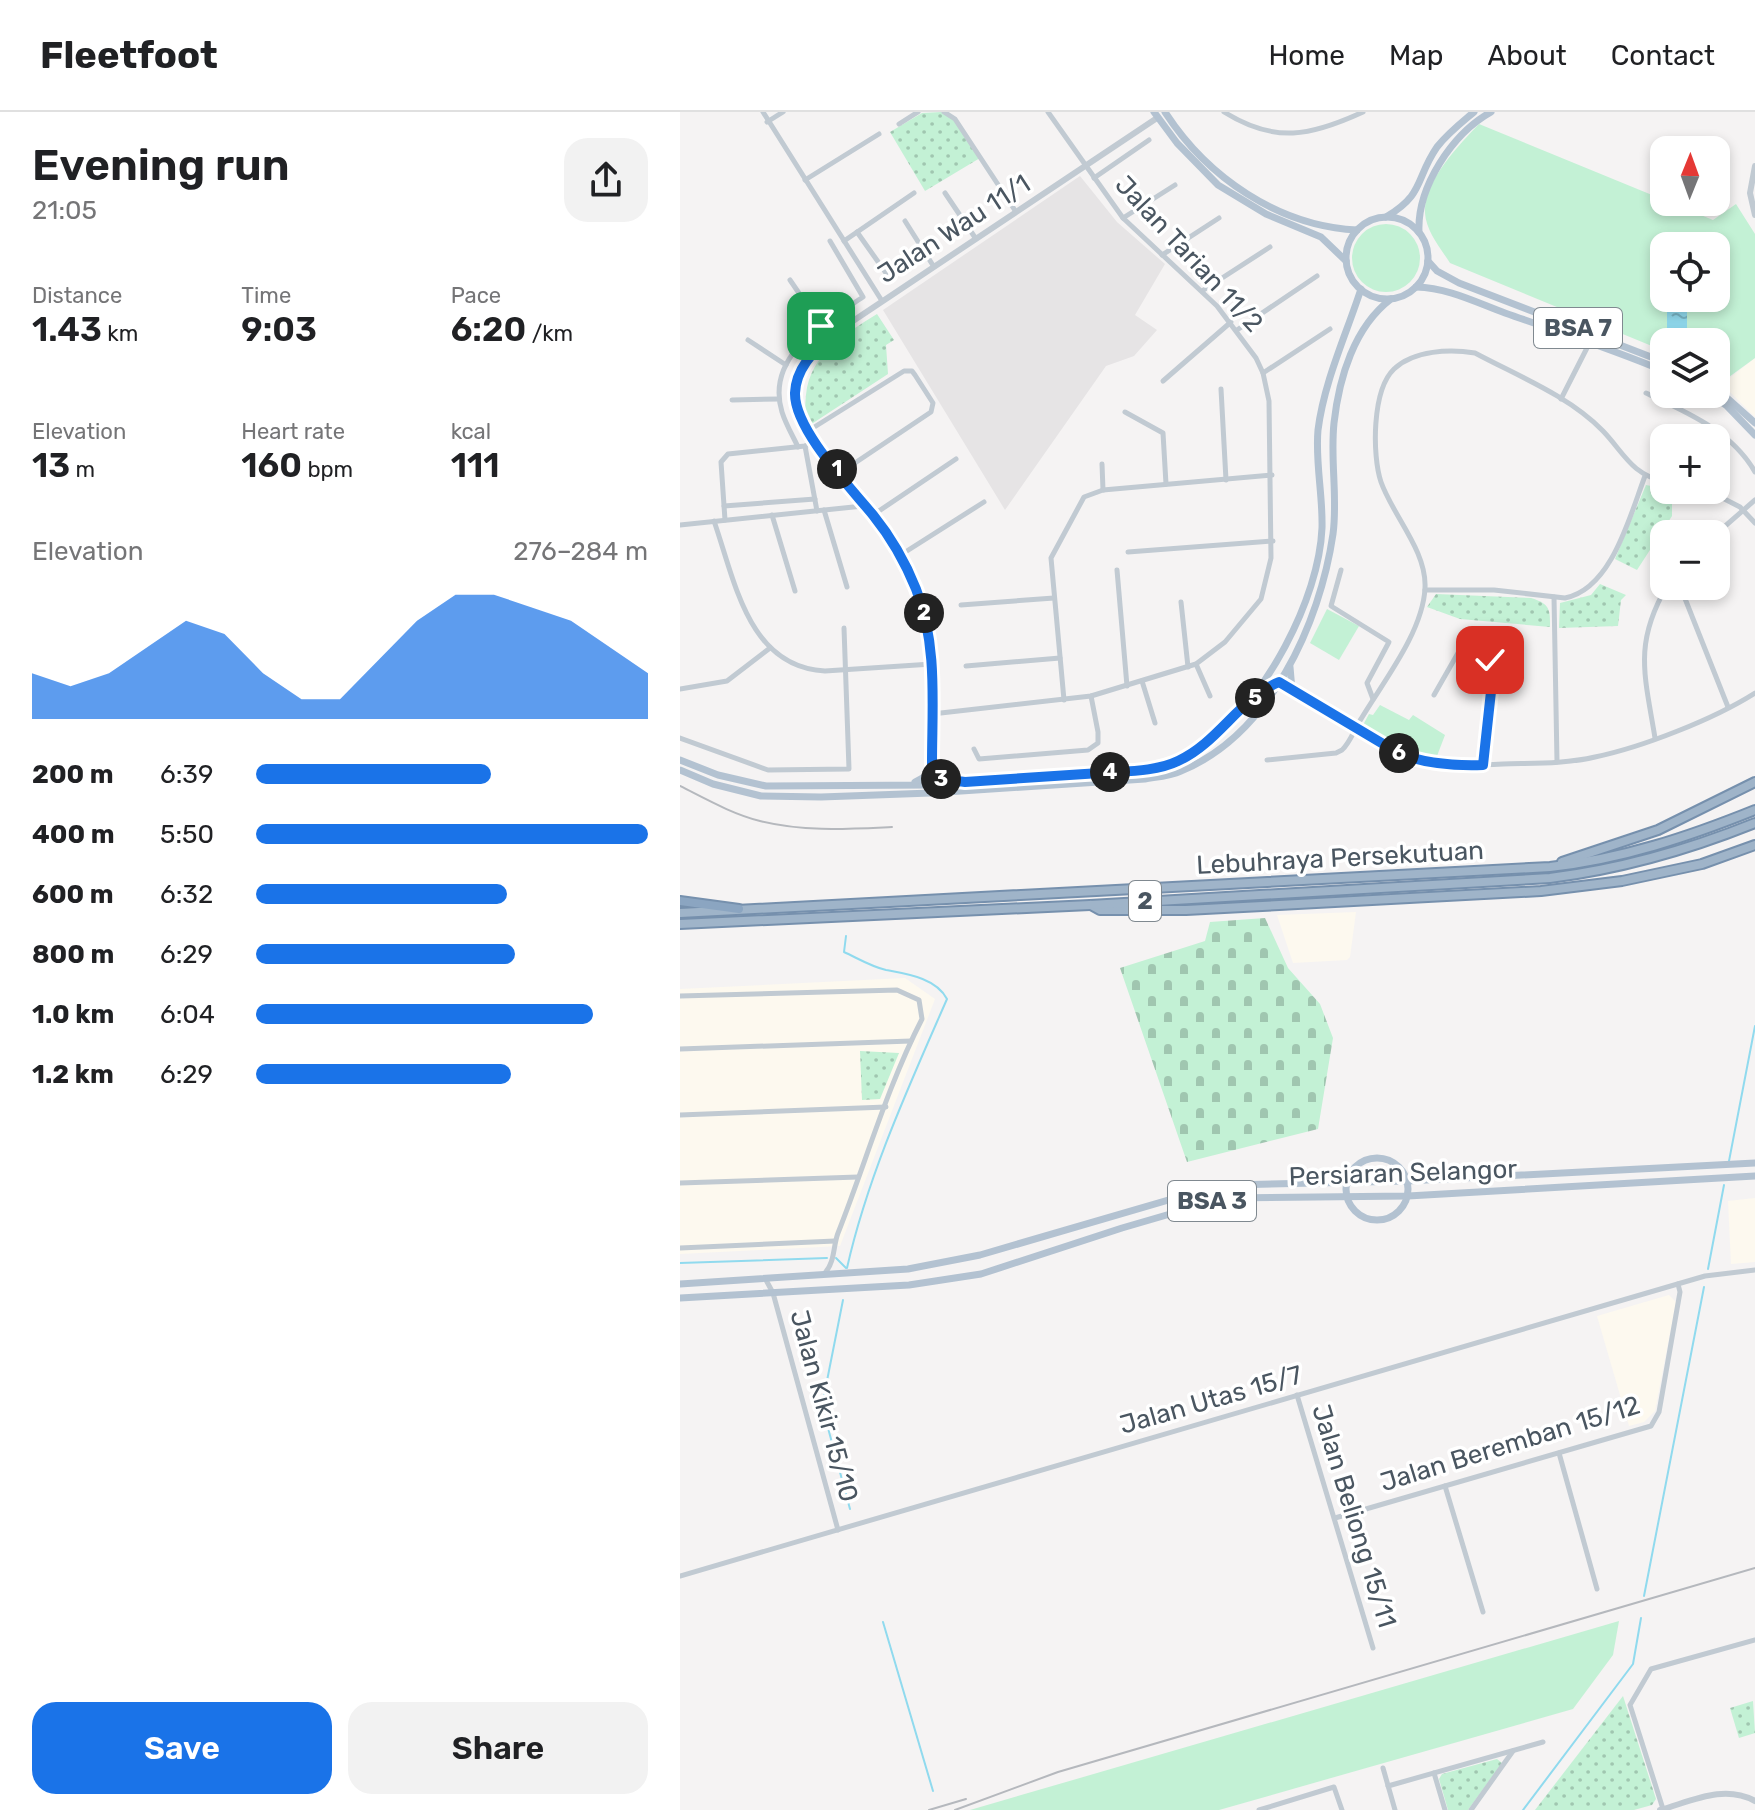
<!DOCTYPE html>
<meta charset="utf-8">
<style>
body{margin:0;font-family:Rubik,sans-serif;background:#f2f2f2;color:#202124;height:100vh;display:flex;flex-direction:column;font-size:30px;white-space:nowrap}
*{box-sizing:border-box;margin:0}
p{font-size:26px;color:#757577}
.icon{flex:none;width:44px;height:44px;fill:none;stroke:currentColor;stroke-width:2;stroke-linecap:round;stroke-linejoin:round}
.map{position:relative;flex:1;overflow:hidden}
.sheet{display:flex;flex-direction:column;background:#fff;width:680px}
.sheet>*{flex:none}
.needle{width:52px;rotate:1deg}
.controls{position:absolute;left:970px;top:24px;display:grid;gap:16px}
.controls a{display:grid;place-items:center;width:80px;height:80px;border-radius:16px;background:#fff;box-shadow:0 4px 12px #0003;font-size:40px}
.pin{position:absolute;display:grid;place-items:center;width:68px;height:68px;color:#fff;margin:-34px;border-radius:16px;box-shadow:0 4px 12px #0006}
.km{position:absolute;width:40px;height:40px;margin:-20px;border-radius:50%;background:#222;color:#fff;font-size:22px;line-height:40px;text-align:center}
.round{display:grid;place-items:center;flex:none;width:84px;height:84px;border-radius:24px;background:#f2f2f2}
.head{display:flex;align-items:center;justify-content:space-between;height:136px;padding:0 32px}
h1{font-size:44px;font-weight:600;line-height:60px}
.metrics{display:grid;grid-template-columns:repeat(3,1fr);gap:12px;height:136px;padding:8px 32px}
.metrics div{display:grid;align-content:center}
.metrics b{font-size:34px;font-weight:600}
.metrics small{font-size:22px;font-weight:400}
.metrics p{font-size:22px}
.chart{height:224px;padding:16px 32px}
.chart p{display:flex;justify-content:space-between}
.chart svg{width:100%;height:144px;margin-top:8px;fill:#1a73e8;opacity:.7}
.action{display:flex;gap:16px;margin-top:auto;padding:16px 32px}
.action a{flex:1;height:92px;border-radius:24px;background:#1a73e8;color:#fff;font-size:32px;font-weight:600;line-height:92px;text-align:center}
.action a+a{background:#f2f2f2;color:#202124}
ul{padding:0 32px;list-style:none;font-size:26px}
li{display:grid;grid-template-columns:128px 96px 1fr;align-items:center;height:60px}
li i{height:20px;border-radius:10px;background:#1a73e8}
header{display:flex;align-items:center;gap:48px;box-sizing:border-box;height:112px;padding:0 40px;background:#fff;border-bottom:2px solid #e0e0e0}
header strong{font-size:38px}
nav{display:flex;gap:44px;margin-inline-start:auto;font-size:28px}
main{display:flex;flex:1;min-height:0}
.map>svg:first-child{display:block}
.commercial{fill:#fdf9ef}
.education{fill:#e6e4e5}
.green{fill:#c3f1d5;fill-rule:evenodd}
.cemetery{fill:url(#cemetery-stones)}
.park{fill:url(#park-dots)}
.water{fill:url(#water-ripples)}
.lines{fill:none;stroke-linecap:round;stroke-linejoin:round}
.stream{stroke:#90daee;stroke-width:2}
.trunk-casing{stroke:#7690ad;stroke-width:12}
.motorway-casing{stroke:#7690ad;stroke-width:12}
.minor{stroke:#c1cad2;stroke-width:5}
.tertiary{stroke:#c1cad2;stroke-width:6}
.primary{stroke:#b3c2d1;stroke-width:7}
.trunk{stroke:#9fb4c9;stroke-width:8}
.motorway{stroke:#8ba5c1;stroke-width:8}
.tram{stroke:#b5b8bd;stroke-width:2}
.rail{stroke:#b5b8bd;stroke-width:2}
.route-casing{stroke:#fff;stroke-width:16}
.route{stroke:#1a73e8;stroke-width:10}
.labels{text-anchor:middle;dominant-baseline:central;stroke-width:7;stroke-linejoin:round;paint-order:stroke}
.shield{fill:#fff;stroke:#808990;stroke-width:2}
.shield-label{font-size:24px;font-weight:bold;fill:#4a5661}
.street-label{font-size:26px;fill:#4a5661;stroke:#fff}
</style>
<header>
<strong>Fleetfoot</strong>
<nav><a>Home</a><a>Map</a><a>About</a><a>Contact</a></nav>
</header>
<main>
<section class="sheet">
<div class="head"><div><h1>Evening run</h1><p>21:05</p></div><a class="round"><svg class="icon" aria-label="share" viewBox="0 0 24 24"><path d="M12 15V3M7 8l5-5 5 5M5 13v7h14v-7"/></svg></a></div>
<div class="metrics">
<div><p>Distance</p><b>1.43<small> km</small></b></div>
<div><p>Time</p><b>9:03</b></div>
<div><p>Pace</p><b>6:20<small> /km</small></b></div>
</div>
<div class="metrics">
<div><p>Elevation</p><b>13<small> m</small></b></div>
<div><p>Heart rate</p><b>160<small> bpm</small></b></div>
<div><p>kcal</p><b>111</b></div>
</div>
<div class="chart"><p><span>Elevation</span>276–284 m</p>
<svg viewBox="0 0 160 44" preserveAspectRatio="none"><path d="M0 44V30L10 34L20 30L30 22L40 14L50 18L60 30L70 38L80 38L90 26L100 14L110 6L120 6L130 10L140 14L150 22L160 30V44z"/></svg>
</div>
<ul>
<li><b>200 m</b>6:39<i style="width:60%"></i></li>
<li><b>400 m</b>5:50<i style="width:100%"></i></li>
<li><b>600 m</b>6:32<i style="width:64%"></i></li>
<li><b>800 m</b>6:29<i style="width:66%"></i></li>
<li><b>1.0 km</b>6:04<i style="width:86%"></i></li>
<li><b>1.2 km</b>6:29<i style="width:65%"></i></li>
</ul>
<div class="action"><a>Save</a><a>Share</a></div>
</section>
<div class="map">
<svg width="1075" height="1698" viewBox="0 0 1075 1698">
<defs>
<pattern id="cemetery-stones" width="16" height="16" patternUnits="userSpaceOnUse" patternTransform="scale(2)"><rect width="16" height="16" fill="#c3f1d5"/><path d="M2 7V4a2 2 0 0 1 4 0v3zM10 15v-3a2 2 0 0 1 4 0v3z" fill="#a0c6b0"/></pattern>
<pattern id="park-dots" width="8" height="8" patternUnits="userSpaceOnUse" patternTransform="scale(2)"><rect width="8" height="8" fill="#c3f1d5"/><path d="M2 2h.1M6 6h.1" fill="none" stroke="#a0c6b0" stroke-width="1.8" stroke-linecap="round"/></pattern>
<pattern id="water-ripples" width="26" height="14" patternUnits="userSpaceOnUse" patternTransform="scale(2)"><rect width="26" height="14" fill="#90daee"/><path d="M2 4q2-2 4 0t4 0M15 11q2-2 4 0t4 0" fill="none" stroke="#78b4c4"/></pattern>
</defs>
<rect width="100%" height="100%" fill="#f5f3f3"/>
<g class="commercial">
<polygon points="1075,246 1075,305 1042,272"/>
<polygon points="676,800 670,845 667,848 613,851 597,803"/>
<polygon points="225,866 255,887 160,1134 0,1142 0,877"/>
<polygon points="1075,1086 1075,1150 1051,1152 1048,1089"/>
<polygon points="989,1183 996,1190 975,1299 964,1310 949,1314 917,1204"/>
</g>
<polygon class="education" points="400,64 437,110 485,152 455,203 477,218 454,244 426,254 325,398 203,198"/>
<g class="green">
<path d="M799,12L1033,108L1056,92L1075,122V246L1049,265L1036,259V230H984V239L770,151C761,137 746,119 745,101C743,70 779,33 799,12ZM984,134H1036V186H984Z"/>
<circle cx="706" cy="146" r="34"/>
<polygon points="647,497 679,514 659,548 630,531"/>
<path d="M700,593L729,608L733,603L765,623L757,644C730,640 705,627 683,613L689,602L693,603Z"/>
<polygon points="939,1509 933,1543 893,1597 539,1698 290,1698"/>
</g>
<polygon class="cemetery" points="585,806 608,856 640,892 653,926 638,1017 507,1050 440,856 525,829 530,810"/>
<g class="park">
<polygon points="261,0 275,8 300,46 245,79 210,20 242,1"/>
<path d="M197,202L214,228L206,233L208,262L130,313C124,304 125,294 126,283C130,242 165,222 197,202Z"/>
<polygon points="966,373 992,378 992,404 957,458 935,447"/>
<polygon points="920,472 946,483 941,488 938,514 879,516 880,491 911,483"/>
<path d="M756,482L851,486C870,492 870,497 870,515L780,507L747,495Z"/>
<polygon points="180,939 219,941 200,987 182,988"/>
<polygon points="943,1584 976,1687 972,1693 954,1698 855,1698"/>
<polygon points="1073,1589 1075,1621 1059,1626 1050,1596"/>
<polygon points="817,1647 822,1651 788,1698 768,1698 759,1667 762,1662"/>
</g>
<rect class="water" x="987" y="186" width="20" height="31"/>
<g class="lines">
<g class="stream">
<path d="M166,824L164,840C177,846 192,855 206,858C227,862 256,866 267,887C229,974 188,1063 167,1156"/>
<polyline points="1049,1049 1075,914"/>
<polyline points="156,1146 166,1156"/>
<polyline points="0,1151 147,1146"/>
<polyline points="1028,1157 1044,1073"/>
<polyline points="163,1188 142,1294 170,1397"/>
<polyline points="964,1484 1024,1175"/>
<polyline points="203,1510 253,1679"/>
<polyline points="843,1698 953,1552 961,1506"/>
</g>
<defs>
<g id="trunk">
<polyline points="882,750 978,718 1075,670"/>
<polyline points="411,793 420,798 506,798 861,779 942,769 1022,752 1075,733"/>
<path d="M0,801L870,755C942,747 1008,725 1075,698"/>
<path d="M0,812L410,793L870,766C942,757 1008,738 1075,711"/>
</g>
<polyline id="motorway" points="0,789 59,797"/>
</defs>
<use href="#trunk" class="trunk-casing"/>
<use href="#motorway" class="motorway-casing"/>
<g class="minor">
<polyline points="83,0 202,189"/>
<polyline points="264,0 275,7 336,100"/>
<path d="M544,0C595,32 631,24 683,0"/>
<polyline points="87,10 103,0"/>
<polyline points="219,12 238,0"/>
<polyline points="414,66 469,28"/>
<polyline points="125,68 199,22"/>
<polyline points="265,81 296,127"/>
<polyline points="443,106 495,73"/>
<polyline points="225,109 254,155"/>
<polyline points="177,120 206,161"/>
<polyline points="164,129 234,81"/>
<polyline points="482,143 539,106"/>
<polyline points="110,168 149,225"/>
<polyline points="522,179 590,135"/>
<polyline points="557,218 637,164"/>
<polyline points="68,228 106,253"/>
<polyline points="583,261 650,217"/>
<polyline points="483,269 551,210"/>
<polyline points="541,277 546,368"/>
<path d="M966,281C1006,300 1052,319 1075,360"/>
<polyline points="881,287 910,230"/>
<polyline points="52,288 99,287"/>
<polyline points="445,300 483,321 486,372"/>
<polyline points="128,319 224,259 232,259 235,263 253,291 251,300 160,361"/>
<polyline points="125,334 137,399"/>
<path d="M118,335C113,324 106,313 102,300C85,244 144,211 183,185L150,129"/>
<polyline points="422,352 423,378"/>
<polyline points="1027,378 1060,395 1075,411"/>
<polyline points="44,394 135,387"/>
<polyline points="144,398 167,475"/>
<polyline points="92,403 115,479"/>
<polyline points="193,403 276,347"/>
<polyline points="45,408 41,350 48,342 125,334 135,330"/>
<path d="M34,409C55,469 68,555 145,559L252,552"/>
<polyline points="0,413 183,394"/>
<polyline points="1036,422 1075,388"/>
<polyline points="448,440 593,429"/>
<polyline points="219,444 304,390"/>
<polyline points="437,458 447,574"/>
<polyline points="661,458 651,494 709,530 687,571 693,587"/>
<polyline points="1000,474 1048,595"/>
<path d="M745,478H814L885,486C932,477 950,403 965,364"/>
<polyline points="874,485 877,650"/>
<polyline points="501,490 508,555"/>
<polyline points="281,493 374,486"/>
<polyline points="516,552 530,584"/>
<polyline points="286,554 380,546"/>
<polyline points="462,569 475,611"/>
<path d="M599,570L720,642C753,655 788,654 823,652C853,651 885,652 915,645C963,635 1034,607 1075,581"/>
<polyline points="0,577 47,569 90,536"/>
<polyline points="754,583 778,541 813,549 803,653"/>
<polyline points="384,588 371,446 404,385 423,378 592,363"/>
<polyline points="252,602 411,584 516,552 545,530 581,487 591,446 589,289 583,261 576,246 537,194 443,106 368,0"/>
<polyline points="0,626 88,658 169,657 164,516"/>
<path d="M975,626C965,564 953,532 987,474"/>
<polyline points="294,637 299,647 408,638 418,631 418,620 411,584"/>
<path d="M587,648L656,641L662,638C671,630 674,617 681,607C703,570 743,520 745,476C747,439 713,404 701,370C692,343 692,278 714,257C734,238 770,237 795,241C838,264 889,284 923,319C944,341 952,363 984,369"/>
<path d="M0,884L217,878L239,888L242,907C207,975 186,1050 158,1121C153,1134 155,1150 145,1161"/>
<polyline points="0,937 231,929"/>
<polyline points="0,1003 206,995"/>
<polyline points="0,1071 178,1065"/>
<polyline points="0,1136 155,1129"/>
<polyline points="86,1168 93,1181 158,1418"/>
<polyline points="617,1283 693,1536"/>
<polyline points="879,1341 917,1477"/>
<polyline points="765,1374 803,1500"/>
<polyline points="655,1406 971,1314 979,1300 1000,1180 998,1172"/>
<polyline points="0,1464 1025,1164 1075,1158"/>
<polyline points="703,1656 715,1698"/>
<polyline points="754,1661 765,1698"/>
<polyline points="708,1674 863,1630"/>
<polyline points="983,1697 950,1593 971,1557 1075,1528"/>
<polyline points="579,1698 654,1675 662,1698"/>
<polyline points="791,1698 833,1639"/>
</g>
<g class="tertiary">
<polyline points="1075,54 1070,81 1075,103"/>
<path d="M252,673C252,622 258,568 249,518C244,488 228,459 212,434C203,419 195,405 183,394C162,364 106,308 117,270C122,251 135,238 149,225L477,6"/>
<path d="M980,1698C1012,1689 1044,1672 1075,1689"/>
</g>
<g class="primary">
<polyline points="474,0 497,31 538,73 586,102 641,125 666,149"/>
<path d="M485,0C527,65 598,114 677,118"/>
<path d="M706,105C745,82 735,67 757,35C768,21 781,11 794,0"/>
<circle cx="707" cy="146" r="41"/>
<path d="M739,120C737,75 772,22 811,0"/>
<polyline points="748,149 757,159 779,171 984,250"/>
<path d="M736,175C769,176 795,190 825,201C879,220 932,237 984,259"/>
<polyline points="1036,276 1075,311"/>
<polyline points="1030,282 1047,294 1075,323"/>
<polyline points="610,555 612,578"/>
<polyline points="571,589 597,571"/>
<path d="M0,648L38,663L86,674L252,673L466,657C488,652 509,646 528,632C585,587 639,488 642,416C643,383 635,350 638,318C644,270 666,223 681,177"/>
<polyline points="252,652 256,664 268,669"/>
<path d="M0,658L33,672L81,684L141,685L251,681L465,667C476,665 490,664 501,659C590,623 640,511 653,422C658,386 650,348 654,311C659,266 674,215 711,187"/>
<polyline points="235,670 246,664 252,652"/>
<circle cx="697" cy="1077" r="31"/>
<polyline points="0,1172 228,1157 300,1143 533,1075 551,1073 727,1069 1075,1051"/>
<polyline points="0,1186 229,1173 301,1162 442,1116 545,1086 728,1084 1075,1064"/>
</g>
<use href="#trunk" class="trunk"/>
<use href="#motorway" class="motorway"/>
<path class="tram" d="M0,674C26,687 52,702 80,709C124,720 168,717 212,715"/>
<g class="rail">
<polyline points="249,1698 286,1687"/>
<polyline points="275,1698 378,1660 1075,1456"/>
</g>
</g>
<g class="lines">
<defs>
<path id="route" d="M141,214L149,225C133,240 116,257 115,281C114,317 170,375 193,403C210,424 226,452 236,477C258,533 252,593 252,652C258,671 267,668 285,670C330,667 375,664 420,661C445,659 475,660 498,649C538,631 559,587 599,570L720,642C747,652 775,654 803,653L814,552L810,548"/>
</defs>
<use href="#route" class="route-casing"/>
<use href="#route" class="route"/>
</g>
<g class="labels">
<g class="shield">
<rect x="854" y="196" width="88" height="40" rx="6"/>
<rect x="449" y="769" width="32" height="40" rx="6"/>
<rect x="488" y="1069" width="88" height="40" rx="6"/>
</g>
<g class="shield-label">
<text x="898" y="216">BSA 7</text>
<text x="465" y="789">2</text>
<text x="532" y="1089">BSA 3</text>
</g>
<g class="street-label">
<text transform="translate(274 117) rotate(-33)">Jalan Wau 11/1</text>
<text transform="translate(509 142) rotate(47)">Jalan Tarian 11/2</text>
<text transform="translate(660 746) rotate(-3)">Lebuhraya Persekutuan</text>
<text transform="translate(723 1061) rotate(-2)">Persiaran Selangor</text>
<text transform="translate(531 1288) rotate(-16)">Jalan Utas 15/7</text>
<text transform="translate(144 1294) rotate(75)">Jalan Kikir 15/10</text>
<text transform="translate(830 1332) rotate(-17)">Jalan Beremban 15/12</text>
<text transform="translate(674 1404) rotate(73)">Jalan Beliong 15/11</text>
</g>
</g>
</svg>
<div class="controls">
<a><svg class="needle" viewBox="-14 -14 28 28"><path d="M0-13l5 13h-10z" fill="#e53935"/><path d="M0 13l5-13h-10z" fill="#757577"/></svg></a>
<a><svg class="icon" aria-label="locate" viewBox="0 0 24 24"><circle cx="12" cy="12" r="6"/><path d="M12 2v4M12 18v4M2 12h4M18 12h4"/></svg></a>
<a><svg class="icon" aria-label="layers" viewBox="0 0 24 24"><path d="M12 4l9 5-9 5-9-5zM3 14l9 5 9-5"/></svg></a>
<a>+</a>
<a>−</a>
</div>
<div class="pin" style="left:141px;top:214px;background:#1e9e55"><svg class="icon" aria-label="arrive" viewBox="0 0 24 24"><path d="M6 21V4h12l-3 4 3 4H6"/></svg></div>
<div class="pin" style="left:810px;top:548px;background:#d93025"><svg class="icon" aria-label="check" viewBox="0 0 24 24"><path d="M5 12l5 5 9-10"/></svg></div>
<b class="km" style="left:157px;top:357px">1</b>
<b class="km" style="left:244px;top:501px">2</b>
<b class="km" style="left:261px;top:667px">3</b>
<b class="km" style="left:430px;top:660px">4</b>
<b class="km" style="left:575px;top:586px">5</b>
<b class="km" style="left:719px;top:641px">6</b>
</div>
</main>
